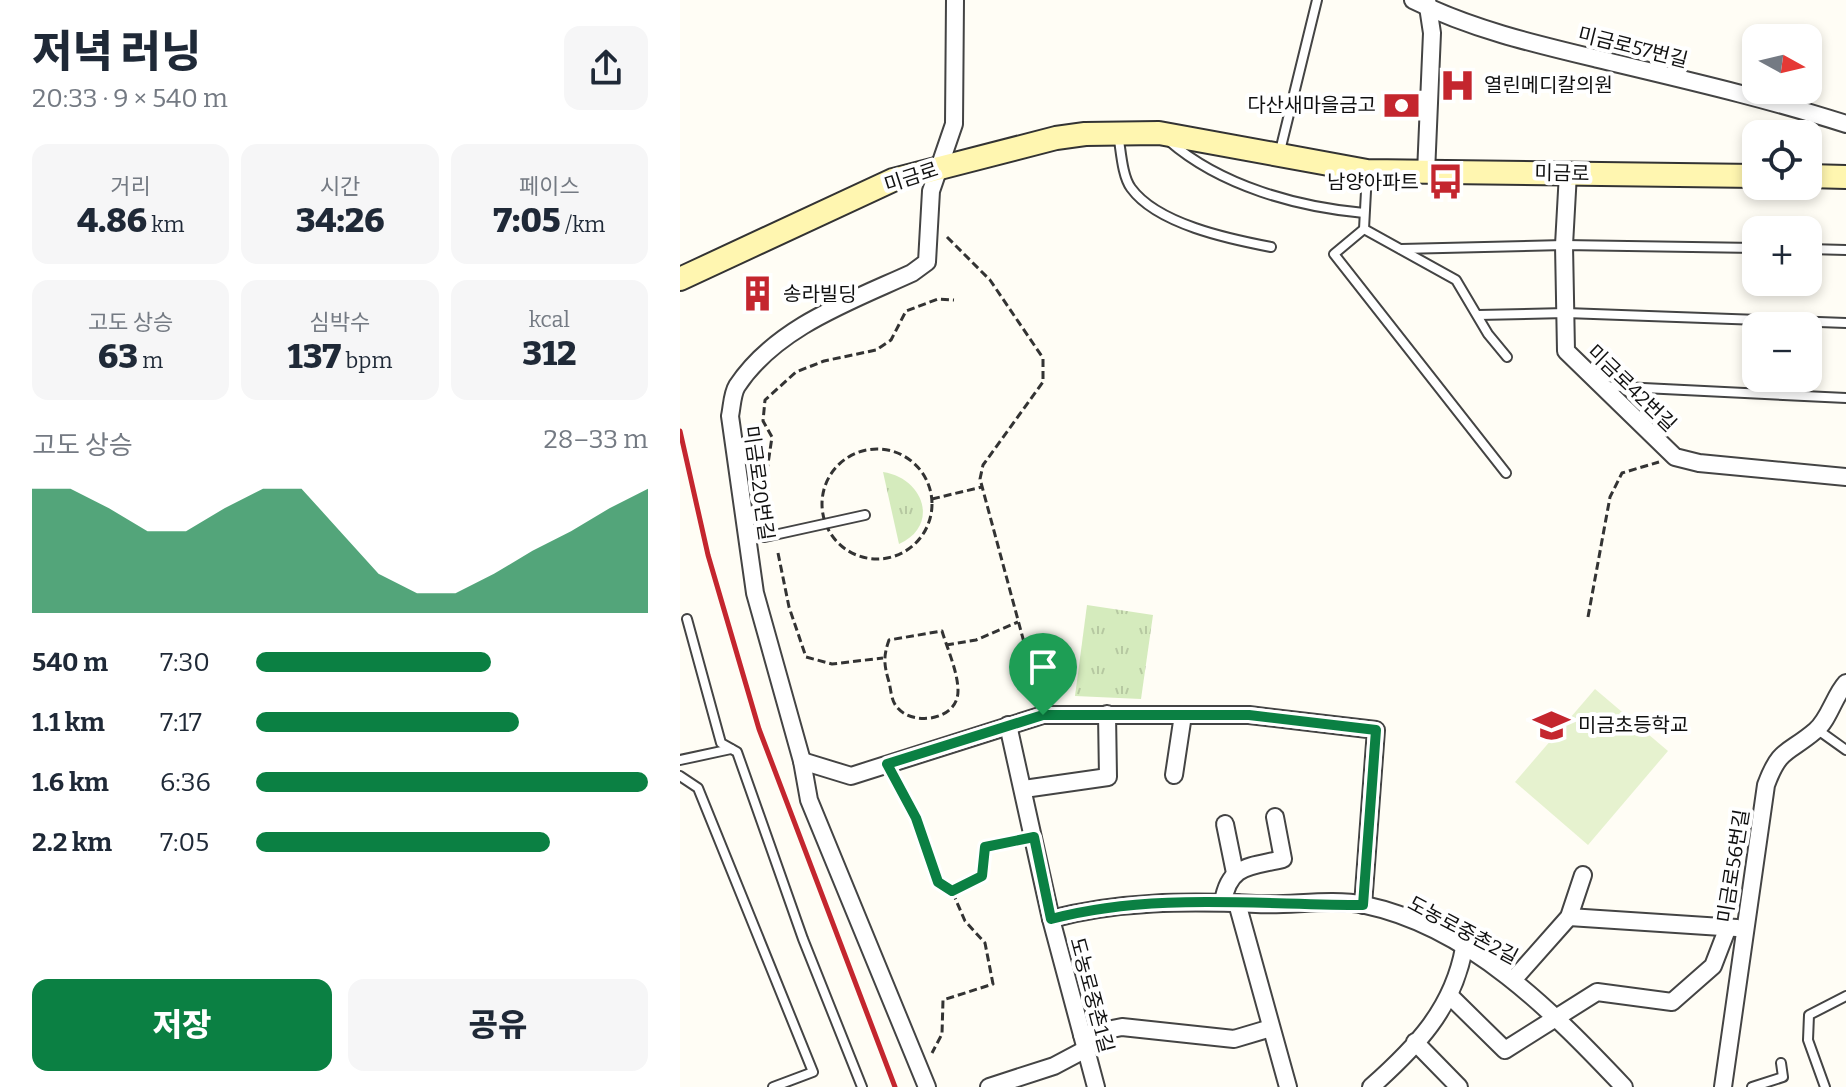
<!DOCTYPE html>
<html lang="ko">
<meta charset="utf-8">
<style>
body{margin:0;font-family:Bitter,"Noto Sans KR",serif;background:#f6f6f7;color:#1f2937;height:100vh;display:flex;flex-direction:column;font-size:30px;white-space:nowrap}
*{box-sizing:border-box;margin:0}
p{font-size:26px;color:#747a83}
.icon{flex:none;width:44px;height:44px;fill:none;stroke:currentColor;stroke-width:2;stroke-linecap:round;stroke-linejoin:round}
.map{position:relative;flex:1;overflow:hidden}
.drawer{display:flex;flex-direction:column;background:#fff;width:680px}
.drawer>*{flex:none}
.needle{width:52px;rotate:98deg}
.controls{position:absolute;left:1062px;top:24px;display:grid;gap:16px}
.controls a{display:grid;place-items:center;width:80px;height:80px;border-radius:16px;background:#fff;box-shadow:0 4px 12px #0003;font-size:40px}
.pin{position:absolute;display:grid;place-items:center;width:68px;height:68px;color:#fff;margin:-82px -34px;border-radius:50% 50% 50% 0;rotate:-45deg;box-shadow:0 0 8px #0007}
.pin .icon{rotate:45deg}
.round{display:grid;place-items:center;flex:none;width:84px;height:84px;border-radius:16px;background:#f6f6f7}
.headline{display:flex;align-items:center;justify-content:space-between;height:136px;padding:0 32px}
h1{font-size:44px;font-weight:800;line-height:60px}
.metrics{display:grid;grid-template-columns:repeat(3,1fr);gap:12px;height:136px;padding:8px 32px}
.metrics div{display:grid;align-content:center;border-radius:16px;background:#f6f6f7;text-align:center}
.metrics b{font-size:34px;font-weight:800}
.metrics small{font-size:22px;font-weight:400}
.metrics p{font-size:22px}
.chart{height:224px;padding:16px 32px}
.chart p{display:flex;justify-content:space-between}
.chart svg{width:100%;height:144px;margin-top:8px;fill:#0b8043;opacity:.7}
.button{display:flex;gap:16px;margin-top:auto;padding:16px 32px}
.button a{flex:1;height:92px;border-radius:16px;background:#0b8043;color:#fff;font-size:32px;font-weight:800;line-height:92px;text-align:center}
.button a+a{background:#f6f6f7;color:#1f2937}
ul{padding:0 32px;list-style:none;font-size:26px}
li{display:grid;grid-template-columns:128px 96px 1fr;align-items:center;height:60px}
li i{height:20px;border-radius:10px;background:#0b8043}
main{display:flex;flex:1;min-height:0}
.map>svg:first-child{display:block}
.park{fill:url(#park-tufts)}
.pitch{fill:#e6f2cf}
.lines{fill:none;stroke-linecap:round;stroke-linejoin:round}
.lane-casing{stroke:#444;stroke-width:12}
.street-casing{stroke:#444;stroke-width:20}
.secondary-casing{stroke:#333;stroke-width:26}
.path{stroke:#333;stroke-width:3;stroke-dasharray:8 4;stroke-linecap:butt}
.lane{stroke:#fff;stroke-width:8}
.street{stroke:#fff;stroke-width:16}
.secondary{stroke:#fff6b0;stroke-width:22}
.rail{stroke:#c4262e;stroke-width:5}
.route-casing{stroke:#fff;stroke-width:16}
.route{stroke:#0b8043;stroke-width:10}
.labels{text-anchor:middle;dominant-baseline:central;stroke-width:8;stroke-linejoin:round;paint-order:stroke}
.street-label{font-size:20px;fill:#111;stroke:#fff}
.poi-label{font-size:20px;fill:#111;stroke:#fff;text-anchor:start}
</style>
<main>
<section class="drawer">
<div class="headline"><div><h1>저녁 러닝</h1><p>20:33 · 9 × 540 m</p></div><a class="round"><svg class="icon" aria-label="share" viewBox="0 0 24 24"><path d="M12 15V3M7 8l5-5 5 5M5 13v7h14v-7"/></svg></a></div>
<div class="metrics">
<div><p>거리</p><b>4.86<small> km</small></b></div>
<div><p>시간</p><b>34:26</b></div>
<div><p>페이스</p><b>7:05<small> /km</small></b></div>
</div>
<div class="metrics">
<div><p>고도 상승</p><b>63<small> m</small></b></div>
<div><p>심박수</p><b>137<small> bpm</small></b></div>
<div><p>kcal</p><b>312</b></div>
</div>
<div class="chart"><p><span>고도 상승</span>28–33 m</p>
<svg viewBox="0 0 160 44" preserveAspectRatio="none"><path d="M0 44V6L10 6L20 12L30 19L40 19L50 12L60 6L70 6L80 19L90 32L100 38L110 38L120 32L130 25L140 19L150 12L160 6V44z"/></svg>
</div>
<ul>
<li><b>540 m</b>7:30<i style="width:60%"></i></li>
<li><b>1.1 km</b>7:17<i style="width:67%"></i></li>
<li><b>1.6 km</b>6:36<i style="width:100%"></i></li>
<li><b>2.2 km</b>7:05<i style="width:75%"></i></li>
</ul>
<div class="button"><a>저장</a><a>공유</a></div>
</section>
<div class="map">
<svg width="1166" height="1087" viewBox="0 0 1166 1087">
<defs>
<pattern id="park-tufts" width="24" height="20" patternUnits="userSpaceOnUse" patternTransform="scale(2)"><rect width="24" height="20" fill="#d5ebbd"/><path d="M3 7l-1-3M5 7V3M7 7l1-3M15 17l-1-3M17 17v-4M19 17l1-3" fill="none" stroke="#b6c8a1"/></pattern>
</defs>
<rect width="100%" height="100%" fill="#fffdf5"/>
<g class="park">
<path d="M203,472C244,478 260,526 219,544Z"/>
<polygon points="407,605 473,615 461,699 395,696"/>
</g>
<polygon class="pitch" points="915,689 988,751 908,845 835,782"/>
<g class="lines">
<defs>
<g id="lane">
<path d="M438,134C441,150 442,176 451,188C477,224 549,239 591,247"/>
<path d="M489,141C541,186 617,207 684,213"/>
<polyline points="599,155 637,0"/>
<polyline points="687,172 684,229 654,254 826,473"/>
<polyline points="684,229 776,280 808,334 827,357"/>
<polyline points="721,249 884,245 1076,248"/>
<polyline points="1128,249 1166,250"/>
<polyline points="798,315 886,313 1166,323"/>
<polyline points="923,386 1166,398"/>
<polyline points="68,537 85,537 185,515"/>
<polyline points="7,619 41,743 57,752 123,939 182,1087"/>
<polyline points="1138,730 1166,750"/>
<polyline points="0,760 51,749"/>
<polyline points="0,776 18,788 133,1072 93,1087"/>
<polyline points="1072,1087 1103,1077 1101,1063"/>
<polyline points="1145,1087 1128,1040 1129,1015 1166,996"/>
</g>
<g id="street">
<path d="M733,0C791,29 855,44 918,59C1001,79 1085,98 1166,124"/>
<polyline points="746,173 752,33 747,0"/>
<polyline points="888,173 884,245 886,351 995,457 1019,463 1166,477"/>
<polyline points="328,725 371,919 416,1087"/>
<polyline points="122,761 171,776 363,715 569,715 696,730 683,905"/>
<polyline points="494,775 503,715"/>
<polyline points="344,789 428,777 427,714"/>
<polyline points="545,824 555,873"/>
<path d="M543,902C549,864 570,867 603,859L595,817"/>
<polyline points="557,903 608,1087"/>
<polyline points="889,917 1057,928"/>
<path d="M371,919C438,901 507,901 576,904C610,906 651,898 685,905C790,927 873,1012 944,1087"/>
<polyline points="834,979 889,917 903,875"/>
<polyline points="770,996 825,1050 917,992 992,1002 1033,966 1048,927"/>
<polyline points="402,1035 442,1027 554,1039 591,1028"/>
<polyline points="735,1042 779,1087"/>
<path d="M247,1087L129,800L122,761L75,593L50,416C52,407 52,394 57,386C96,327 171,301 232,273L247,262L251,191L274,124L275,0"/>
<polyline points="309,1087 374,1066 406,1049"/>
<path d="M691,1087C736,1047 773,1009 784,948"/>
<path d="M1043,1087L1086,785C1100,747 1108,754 1135,731C1149,720 1154,696 1166,683"/>
</g>
<g id="secondary">
<polyline points="1128,176 1166,177"/>
<polyline points="0,279 213,180 376,138 405,134 479,133 687,171 1076,176"/>
</g>
</defs>
<use href="#lane" class="lane-casing"/>
<use href="#street" class="street-casing"/>
<use href="#secondary" class="secondary-casing"/>
<g class="path">
<polyline points="267,237 310,280 363,358 363,382 303,465 300,479 359,698"/>
<circle cx="197" cy="504" r="55"/>
<polyline points="252,499 302,487"/>
<polyline points="91,520 86,477 92,437 83,421 85,400 116,372 144,361 196,350 211,340 226,311 258,299 274,300"/>
<polyline points="98,553 109,607 126,657 152,664 203,658"/>
<polyline points="908,617 930,497 942,473 979,462"/>
<path d="M262,631C267,648 278,672 278,691C278,721 231,727 216,706C211,699 211,690 209,682C204,665 203,657 209,640Z"/>
<polyline points="266,645 296,640 338,622"/>
<polyline points="214,777 236,818 258,882 272,891 285,921 305,943 313,984 263,1000 262,1034 252,1053"/>
<polyline points="272,891 302,876 305,847 338,840"/>
</g>
<use href="#lane" class="lane"/>
<use href="#street" class="street"/>
<use href="#secondary" class="secondary"/>
<polyline class="rail" points="0,431 28,555 79,729 215,1087"/>
</g>
<g class="lines">
<defs>
<path id="route" d="M363,715H569L696,730L683,905C580,905 472,892 371,919L354,837L305,847L302,876L272,891L258,882L236,818L207,764Z"/>
</defs>
<use href="#route" class="route-casing"/>
<use href="#route" class="route"/>
</g>
<defs>
<symbol id="hospital-bare" viewBox="-9 -9 18 18"><path d="M-5-5h3v3.5h4V-5h3V5h-3V1.5h-4V5h-3Z" fill="#c4262e" stroke="#fff" stroke-width="2.5" paint-order="stroke"/></symbol>
<symbol id="bank-bare" viewBox="-9 -9 18 18"><path d="M-6-4H6V4H-6ZM0-2.3a2.3 2.3 0 1 0 0 4.6a2.3 2.3 0 1 0 0-4.6Z" fill="#c4262e" stroke="#fff" stroke-width="2.5" paint-order="stroke"/></symbol>
<symbol id="bus-bare" viewBox="-9 -9 18 18"><path d="M-5-6H5V4H4V6H2V4H-2V6H-4V4H-5ZM-3.5-4V0h7V-4ZM-3.5 1.2v1.5H-2V1.2ZM2 1.2v1.5H3.5V1.2Z" fill="#c4262e" stroke="#fff" stroke-width="2.5" paint-order="stroke"/></symbol>
<symbol id="building-bare" viewBox="-9 -9 18 18"><path d="M-4-6H4V6H1V3H-1V6H-4ZM-2.5-4.3h1.7v1.8h-1.7ZM.8-4.3h1.7v1.8H.8ZM-2.5-1h1.7V.8h-1.7ZM.8-1h1.7V.8H.8Z" fill="#c4262e" stroke="#fff" stroke-width="2.5" paint-order="stroke"/></symbol>
<symbol id="school-bare" viewBox="-9 -9 18 18"><path d="M0-5L7-2L0 1L-7-2ZM-4 1L0 2.5L4 1V4Q0 6-4 4Z" fill="#c4262e" stroke="#fff" stroke-width="2.5" paint-order="stroke"/></symbol>
</defs>
<g fill-rule="evenodd">
<use href="#hospital-bare" x="752" y="60" width="51" height="51"/>
<use href="#bank-bare" x="696" y="80" width="51" height="51"/>
<use href="#bus-bare" x="740" y="156" width="51" height="51"/>
<use href="#building-bare" x="52" y="268" width="51" height="51"/>
<use href="#school-bare" x="846" y="700" width="51" height="51"/>
</g>
<g class="labels">
<g class="street-label">
<text transform="translate(953 47) rotate(14)">미금로57번길</text>
<text transform="translate(882 173) rotate(1)">미금로</text>
<text transform="translate(231 177) rotate(-18)">미금로</text>
<text transform="translate(952 388) rotate(44)">미금로42번길</text>
<text transform="translate(79 483) rotate(82)">미금로20번길</text>
<text transform="translate(1053 866) rotate(-81)">미금로56번길</text>
<text transform="translate(783 930) rotate(28)">도농로중촌2길</text>
<text transform="translate(412 995) rotate(75)">도농로중촌1길</text>
</g>
<g class="poi-label">
<text x="804" y="85">열린메디칼의원</text>
<text x="696" y="105" text-anchor="end">다산새마을금고</text>
<text x="739" y="182" text-anchor="end">남양아파트</text>
<text x="103" y="294">송라빌딩</text>
<text x="898" y="725">미금초등학교</text>
</g>
</g>
</svg>
<div class="controls">
<a><svg class="needle" viewBox="-14 -14 28 28"><path d="M0-13l5 13h-10z" fill="#e53935"/><path d="M0 13l5-13h-10z" fill="#747a83"/></svg></a>
<a><svg class="icon" aria-label="locate" viewBox="0 0 24 24"><circle cx="12" cy="12" r="6"/><path d="M12 2v4M12 18v4M2 12h4M18 12h4"/></svg></a>
<a>+</a>
<a>−</a>
</div>
<div class="pin" style="left:363px;top:715px;background:#1e9e55"><svg class="icon" aria-label="arrive" viewBox="0 0 24 24"><path d="M6 21V4h12l-3 4 3 4H6"/></svg></div>
</div>
</main>
